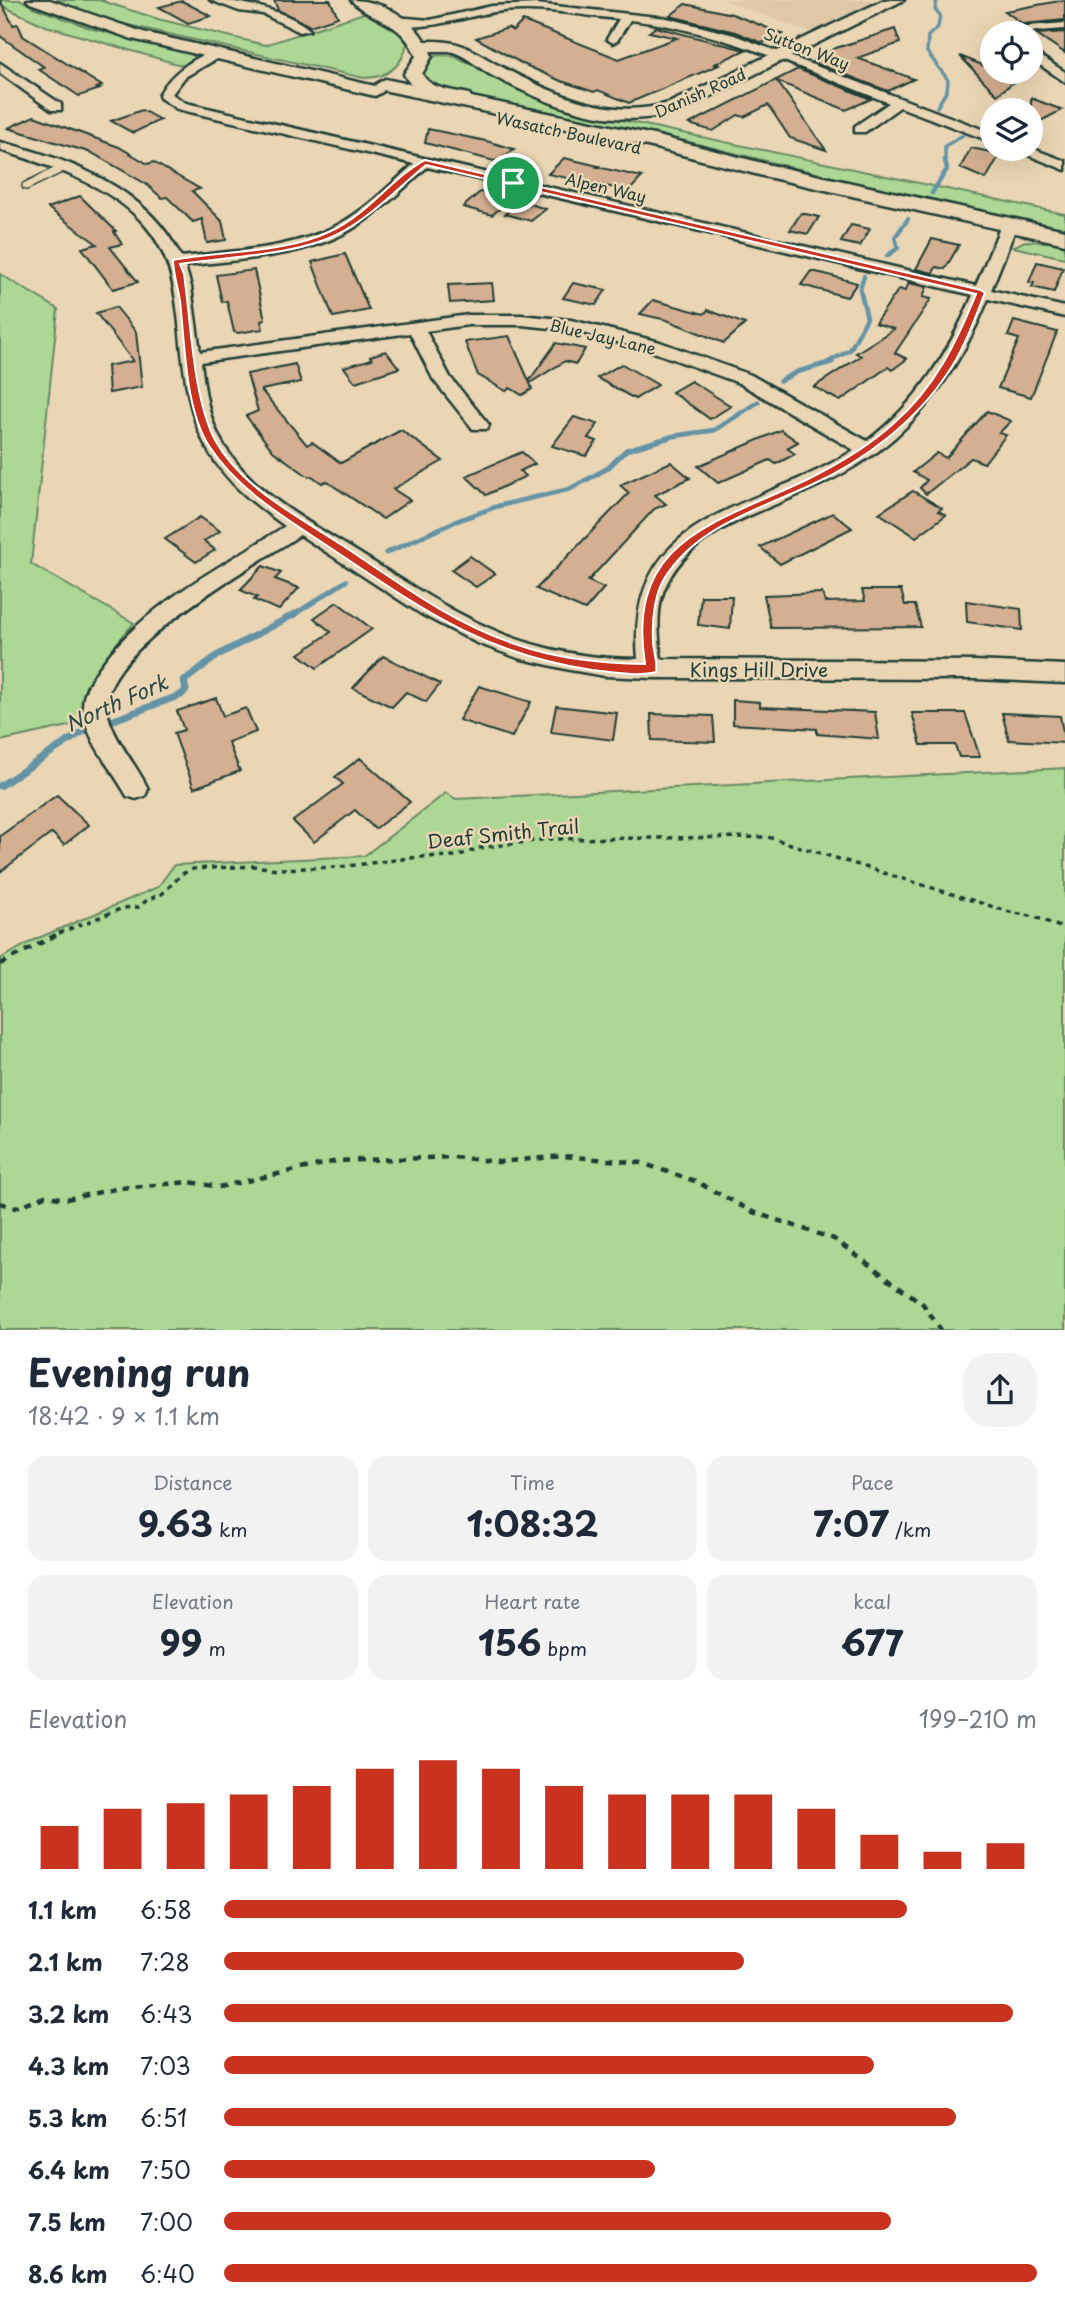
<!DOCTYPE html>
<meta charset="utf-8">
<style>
body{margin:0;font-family:"Playpen Sans",sans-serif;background:#f2f2f3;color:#1f2937;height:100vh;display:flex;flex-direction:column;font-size:26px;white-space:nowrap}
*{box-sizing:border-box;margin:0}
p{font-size:23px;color:#747a83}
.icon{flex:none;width:38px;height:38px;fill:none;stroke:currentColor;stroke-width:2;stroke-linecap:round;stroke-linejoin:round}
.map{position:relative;height:1330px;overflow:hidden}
.panel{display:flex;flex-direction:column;background:#fff;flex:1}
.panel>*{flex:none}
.fabs{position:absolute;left:980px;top:21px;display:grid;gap:14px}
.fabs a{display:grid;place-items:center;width:63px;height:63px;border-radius:50%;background:#fff;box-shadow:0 7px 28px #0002;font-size:35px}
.pin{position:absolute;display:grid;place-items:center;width:60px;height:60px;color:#fff;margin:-30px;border:4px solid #fff;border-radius:50%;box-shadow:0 2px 7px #0007}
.round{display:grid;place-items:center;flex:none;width:74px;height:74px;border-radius:28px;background:#f2f2f3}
.head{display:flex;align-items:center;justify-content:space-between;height:119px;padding:0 28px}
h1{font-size:38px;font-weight:700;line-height:52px}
.stats{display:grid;grid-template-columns:repeat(3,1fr);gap:10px;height:119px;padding:7px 28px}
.stats div{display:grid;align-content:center;border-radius:18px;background:#f2f2f3;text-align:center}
.stats b{font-size:35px;font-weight:700}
.stats small{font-size:19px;font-weight:400}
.stats p{font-size:19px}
.chart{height:196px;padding:14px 28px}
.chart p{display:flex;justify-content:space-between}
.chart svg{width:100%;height:126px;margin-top:7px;stroke:#c8321e;stroke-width:6}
ul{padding:0 28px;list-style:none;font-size:23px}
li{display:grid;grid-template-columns:112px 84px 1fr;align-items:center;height:52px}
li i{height:18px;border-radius:9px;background:#c8321e}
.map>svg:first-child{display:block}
.built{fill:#e0c7a8}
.green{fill:#add795;stroke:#668a64;stroke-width:2}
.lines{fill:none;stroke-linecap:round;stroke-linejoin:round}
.stream-far3{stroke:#6593a6;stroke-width:3.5}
.stream-far2{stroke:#6593a6;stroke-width:4.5}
.stream-far1{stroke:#6593a6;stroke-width:5}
.stream{stroke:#6593a6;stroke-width:7}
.building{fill:#d5af91;stroke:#1f3d34;stroke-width:2}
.lane-casing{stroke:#1f3d34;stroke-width:10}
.street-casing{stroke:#1f3d34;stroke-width:5}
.secondary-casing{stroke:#1f3d34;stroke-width:5}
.primary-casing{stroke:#1f3d34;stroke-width:5}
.path-far1{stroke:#1f3d34;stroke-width:3.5;stroke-dasharray:5 5;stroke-linecap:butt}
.path{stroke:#1f3d34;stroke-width:4.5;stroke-dasharray:7 7;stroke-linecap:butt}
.lane{stroke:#ead6b4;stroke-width:7}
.street{fill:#ead6b4;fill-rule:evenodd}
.secondary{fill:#ead6b4;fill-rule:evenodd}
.primary{fill:#ead6b4;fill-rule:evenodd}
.route{fill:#c8321e;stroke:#fff;stroke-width:2;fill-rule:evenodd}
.labels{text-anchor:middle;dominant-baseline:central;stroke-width:5;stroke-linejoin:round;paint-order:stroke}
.far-street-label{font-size:16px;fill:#1f3d34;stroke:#ead6b4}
.street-label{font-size:19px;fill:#1f3d34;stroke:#ead6b4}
.water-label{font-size:21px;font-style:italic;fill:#2b4b47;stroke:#ead6b4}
</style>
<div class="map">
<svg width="1065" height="1330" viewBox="0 0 1065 1330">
<rect width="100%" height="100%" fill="#ead6b4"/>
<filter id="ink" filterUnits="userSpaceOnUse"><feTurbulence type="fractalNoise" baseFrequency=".0143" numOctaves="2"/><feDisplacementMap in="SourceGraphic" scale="14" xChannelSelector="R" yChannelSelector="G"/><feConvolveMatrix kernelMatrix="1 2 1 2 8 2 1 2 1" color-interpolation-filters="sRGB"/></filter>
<g filter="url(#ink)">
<polygon class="built" points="724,0 883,0 813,34"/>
<g class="green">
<polygon points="0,0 21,0 33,7 93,29 191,54 197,59 184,66 46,26 0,5"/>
<path d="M50,0H105L102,1L158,19L265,45L367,12L399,33L407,43C403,66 387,78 364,78L124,24Z"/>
<polygon points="438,55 453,56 579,111 1065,214 1065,229 881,189 664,136 438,89 431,87 421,75 430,59"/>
<polygon points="1025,241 1065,243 1065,258 1013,247"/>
<path d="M0,274L58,309L31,564L134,623C105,658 85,673 87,722L0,741Z"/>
<polygon points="1065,768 1065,1330 0,1330 0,959 36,939 158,887 174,865 364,856 446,793 456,799"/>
</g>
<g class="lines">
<g class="stream-far3">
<polyline points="937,0 935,10 940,15 938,27 928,36 927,52 948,80 947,90 937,107"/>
<polyline points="945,162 945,146 963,135"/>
</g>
<g class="stream-far2">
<polyline points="932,193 947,169 945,160"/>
<polyline points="887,256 898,248 895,237 908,219"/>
<polyline points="827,363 850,350 867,318 860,289 864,276"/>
</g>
<g class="stream-far1">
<polyline points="780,381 797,372 832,362"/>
<polyline points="386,553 454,522 498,506 570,489 608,468 626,450 674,436 715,430 758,402"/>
<polyline points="292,616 346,581"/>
</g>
<g class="stream">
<polyline points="103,724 181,695 186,690 184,681 218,655 295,614"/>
<polyline points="0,786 82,732 93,728"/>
</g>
</g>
<g class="building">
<polygon points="0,0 13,25 18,24 23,36 102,86 97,88 100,89 79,96 38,69 44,67 0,36"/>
<polygon points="274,0 330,0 338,17 310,26 278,10"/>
<polygon points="1065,0 1065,20 1023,24 1005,11"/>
<polygon points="182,1 211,16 188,23 159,7"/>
<polygon points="685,4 732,14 783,34 762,43 735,32 670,16"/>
<polygon points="523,21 619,59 677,38 649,32 656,27 745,50 715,64 719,65 629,103 598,90 594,92 561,81 523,64 476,38 508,28 513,31"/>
<polygon points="895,29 900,43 857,58 914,79 888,91 812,62 836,48"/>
<polygon points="1065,32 1065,53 1037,34"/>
<polygon points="960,56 992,69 992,72 1027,72 997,95"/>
<polygon points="798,69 871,99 846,110 777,81 826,150 790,138 768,105 744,117 738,115 713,131 689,124"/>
<polygon points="1031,98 1062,110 1031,126"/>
<polygon points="142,110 160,120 133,133 111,121"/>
<polygon points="34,116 119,147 148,164 153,162 200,189 192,191 222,221 226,240 207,243 202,219 193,222 167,197 162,198 146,184 92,153 8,128"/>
<polygon points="428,129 486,141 514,149 498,162 425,143"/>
<polygon points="971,148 1000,154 986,179 960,168"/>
<polygon points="564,158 599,166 597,167 642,177 629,191 548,174"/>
<polygon points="480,192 510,200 492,215 463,207"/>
<polygon points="80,196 116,231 114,232 122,244 110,247 138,282 113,289 82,248 97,244 48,208"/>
<polygon points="520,201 546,209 531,221 505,214"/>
<polygon points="801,213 819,217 808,234 790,230"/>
<polygon points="851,225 870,229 860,246 841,242"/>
<polygon points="932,239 959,245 945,269 936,267 933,273 916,269"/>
<polygon points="345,254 369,310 333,317 312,262"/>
<polygon points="1037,262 1063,268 1054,292 1032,287 1034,283 1029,282"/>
<polygon points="254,270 265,320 261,321 263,329 238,333 234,332 227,301 222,302 216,275"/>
<polygon points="811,271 825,274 857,283 847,297 801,285"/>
<polygon points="492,283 494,300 450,303 448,285"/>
<polygon points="573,283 606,290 596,305 563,298"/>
<polygon points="909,283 927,287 923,297 931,299 895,353 907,359 892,370 888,367 840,401 814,387 861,356 856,353 894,329 875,323 899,289 905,291"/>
<polygon points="653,300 704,314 708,310 745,324 724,343 667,320 640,314"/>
<polygon points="116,307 136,332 142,387 109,393 107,366 133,361 96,313"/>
<polygon points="1014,321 1057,332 1031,397 998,388 1019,339 1008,336"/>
<polygon points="509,336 529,381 556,343 585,349 576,364 565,361 530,383 532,389 522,395 510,388 506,391 478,375 465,342"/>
<polygon points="386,351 399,368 355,382 344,367 372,359 370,356"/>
<polygon points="295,364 301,382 261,390 307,445 312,442 341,463 401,430 443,461 393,489 410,500 383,519 326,481 322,483 312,476 309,477 273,451 246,416 258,411 247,374"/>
<polygon points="622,364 658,385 635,399 597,378"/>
<polygon points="691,381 731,406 710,419 672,392"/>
<polygon points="987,411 1011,421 999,433 1006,435 984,463 971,458 926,494 920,488 927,480 913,472 937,453 946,458"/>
<polygon points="574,417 598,424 588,438 597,441 586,456 552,446"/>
<polygon points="781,430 798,442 787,448 795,454 776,464 770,460 718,483 698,466"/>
<polygon points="522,452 535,464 520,471 526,476 486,495 466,476"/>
<polygon points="671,462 690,478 655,495 666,504 654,509 588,581 604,588 585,610 536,589 629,493 620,485"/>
<polygon points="913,491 942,508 938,511 946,515 916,537 879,513"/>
<polygon points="833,513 852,528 780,564 760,547"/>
<polygon points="200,517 220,531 204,541 215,550 196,562 165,539"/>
<polygon points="470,556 495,574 476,587 451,570"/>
<polygon points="263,566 281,573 275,579 299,588 279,610 254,600 257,597 240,590"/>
<polygon points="862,590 901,590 905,605 915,605 921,627 771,628 764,595 822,593 825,602 865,601"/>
<polygon points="701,596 732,596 730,629 698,625"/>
<polygon points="966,601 1021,609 1022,630 967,622"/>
<polygon points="337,602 372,629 317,668 299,654 331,632 314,618"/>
<polygon points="383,656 440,684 426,702 406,692 392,707 353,688"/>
<polygon points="479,686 531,702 512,737 459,720"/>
<polygon points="216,698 223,716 246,708 256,732 228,742 240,771 194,788 174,733 184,730 177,711"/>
<polygon points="733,700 760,702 760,707 875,712 879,739 817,734 817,729 733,724"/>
<polygon points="556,706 617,713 613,740 551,732"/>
<polygon points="912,713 965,713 980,757 959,757 955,745 921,745"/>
<polygon points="1002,713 1060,716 1065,743 1009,740"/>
<polygon points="651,714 713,716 715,742 652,740"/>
<polygon points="360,758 410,802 375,829 355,810 314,842 293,821 343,784 335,777"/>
<polygon points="57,795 89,825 64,845 52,833 0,872 0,836"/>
</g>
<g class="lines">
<defs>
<polyline id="lane" points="26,186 65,167"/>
<g id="street">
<path d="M210,0C238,0 289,11 310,30L300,32L263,14L239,11Z"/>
<path d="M536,4L667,18L734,35L992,133V142L900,107L865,132H855V126L889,103C805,70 721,30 630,20L617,41L613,43L607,39L619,19C577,15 532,5 489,13C464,17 411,36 389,20L395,17L430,20L492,6Z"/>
<polygon points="1065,23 1065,29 1011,33 1010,30 1016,27"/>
<polygon points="1031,50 1065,72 1065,82 1031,59"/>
<path d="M214,51L218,52V58L185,77L172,94L186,103L976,286L1001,225L1004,222H1014L1017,225L991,290L1065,307V317L988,299C964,358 929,413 877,452C853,469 826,483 798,495C752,515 693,533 668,581C655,604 658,634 661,659L975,661L1065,665V683L975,679L651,678L605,676L570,670L518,658L477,643L421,614L300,535C257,564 99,650 107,709C111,738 136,763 148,789L145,796L136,799L127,796C112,769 84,738 83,706C83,690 94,675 103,663C151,600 221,568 285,526C197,465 189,425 179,324C175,287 170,254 145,225C109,184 51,166 0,150V142C69,159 148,188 181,257C233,251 290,250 338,225C367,209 390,185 414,164L177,109L160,98L159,95C170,74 191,59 214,51ZM427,167L973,295C949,352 917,404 867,441L751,375L660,342L571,320L521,315H468L200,352L191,287L185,266C240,259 303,258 352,229C380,212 403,189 427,167ZM468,325H521L571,330L648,350L739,383L854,450C759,512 624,509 638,659C512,658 452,610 349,547C308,522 262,497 232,457C210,430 205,396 201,362L410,333L433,379L473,429H487L489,425L450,377L426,331Z"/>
<polygon points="0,63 61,104 61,110 51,110 0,73"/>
<polygon points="1031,148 1065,161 1065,170 1013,149"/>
</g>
<g id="secondary">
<polygon points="27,0 50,0 143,32 375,86 384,91 375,96 132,39 30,3"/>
<path d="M351,0C381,0 409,16 425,41C464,40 468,49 500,66C551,93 610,121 669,103L884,0H904L681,111C611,132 553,107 491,75C477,67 465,54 449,51H430L432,56L422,74C431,90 453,90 469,94L472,98L463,103C440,98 415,98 404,74L416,56C401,19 374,24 351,0Z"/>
</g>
<polygon id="primary" points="385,79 654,135 766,164 1065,230 1065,244 763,176 652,147 378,89 375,85"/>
</defs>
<use href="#lane" class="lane-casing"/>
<use href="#street" class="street-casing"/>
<use href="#secondary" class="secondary-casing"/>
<use href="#primary" class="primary-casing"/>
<polyline class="path-far1" points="59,933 123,908 139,907 147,900 162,894 182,874 193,869 254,866 277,869 339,867 419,857 457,856 480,848 548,839 768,837 1010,912 1035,917 1065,929"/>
<g class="path">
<polyline points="0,964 62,932"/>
<polyline points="0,1203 15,1208 45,1196 67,1199 120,1188 190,1182 219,1187 337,1161 453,1157 499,1162 563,1156 642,1163 695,1181 753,1212 834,1239 923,1304 941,1330"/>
</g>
<use href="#lane" class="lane"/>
<use href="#street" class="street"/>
<use href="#secondary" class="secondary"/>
<use href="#primary" class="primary"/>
</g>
</g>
<path class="route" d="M425,160L981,290L985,293C974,320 964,350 947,374C916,421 864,461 813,484C760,509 696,526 664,579C654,596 652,622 653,641C653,651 658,662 656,672C637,677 611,672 592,670C484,654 423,610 335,551C289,520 240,493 209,446C185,408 185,346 180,301C178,288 173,272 173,260C224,250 283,254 331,231C367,215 391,178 425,160ZM426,165L976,294C956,343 935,387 894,423C870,445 838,464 810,478C719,523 625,537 645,664C601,663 557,659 515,644C452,623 399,583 345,547C300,517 242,489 215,440C193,397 191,323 184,274L180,264C226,257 297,255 338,234C371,217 398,188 426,165Z"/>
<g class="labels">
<g class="far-street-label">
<text transform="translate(807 48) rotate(21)">Sutton Way</text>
<text transform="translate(700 92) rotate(-24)">Danish Road</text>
<text transform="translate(569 132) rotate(12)">Wasatch Boulevard</text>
<text transform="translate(606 187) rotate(13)">Alpen Way</text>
<text transform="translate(603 336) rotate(13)">Blue Jay Lane</text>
</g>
<g class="street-label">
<text x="759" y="669">Kings Hill Drive</text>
<text transform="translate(503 833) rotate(-6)">Deaf Smith Trail</text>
</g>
<g class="water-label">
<text transform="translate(116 702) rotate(-24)">North Fork</text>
</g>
</g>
</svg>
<div class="fabs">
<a><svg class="icon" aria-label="locate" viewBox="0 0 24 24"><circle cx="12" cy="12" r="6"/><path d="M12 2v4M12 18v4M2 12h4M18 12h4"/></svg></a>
<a><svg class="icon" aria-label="layers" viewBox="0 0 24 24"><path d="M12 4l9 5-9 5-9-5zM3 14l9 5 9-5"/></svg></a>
</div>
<div class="pin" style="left:513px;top:183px;background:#1e9e55"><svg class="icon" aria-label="arrive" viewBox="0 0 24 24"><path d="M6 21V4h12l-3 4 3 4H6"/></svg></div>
</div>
<section class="panel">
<div class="head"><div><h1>Evening run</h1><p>18:42 · 9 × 1.1 km</p></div><a class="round"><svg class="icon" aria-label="share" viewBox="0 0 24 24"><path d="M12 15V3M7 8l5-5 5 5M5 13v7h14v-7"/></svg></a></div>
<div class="stats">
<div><p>Distance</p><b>9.63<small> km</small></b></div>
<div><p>Time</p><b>1:08:32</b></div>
<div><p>Pace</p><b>7:07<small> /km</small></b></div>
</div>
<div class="stats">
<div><p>Elevation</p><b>99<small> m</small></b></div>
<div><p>Heart rate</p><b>156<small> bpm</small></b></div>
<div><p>kcal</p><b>677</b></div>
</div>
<div class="chart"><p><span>Elevation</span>199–210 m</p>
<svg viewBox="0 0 160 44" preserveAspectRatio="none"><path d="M5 44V29M15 44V23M25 44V21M35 44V18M45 44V15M55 44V9M65 44V6M75 44V9M85 44V15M95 44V18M105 44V18M115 44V18M125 44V23M135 44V32M145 44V38M155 44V35"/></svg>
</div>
<ul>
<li><b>1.1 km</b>6:58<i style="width:84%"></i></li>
<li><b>2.1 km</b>7:28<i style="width:64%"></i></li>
<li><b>3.2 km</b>6:43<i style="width:97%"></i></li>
<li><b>4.3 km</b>7:03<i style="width:80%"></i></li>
<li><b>5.3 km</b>6:51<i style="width:90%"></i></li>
<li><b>6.4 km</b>7:50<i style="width:53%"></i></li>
<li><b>7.5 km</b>7:00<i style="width:82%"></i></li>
<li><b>8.6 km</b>6:40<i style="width:100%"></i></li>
</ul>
</section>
